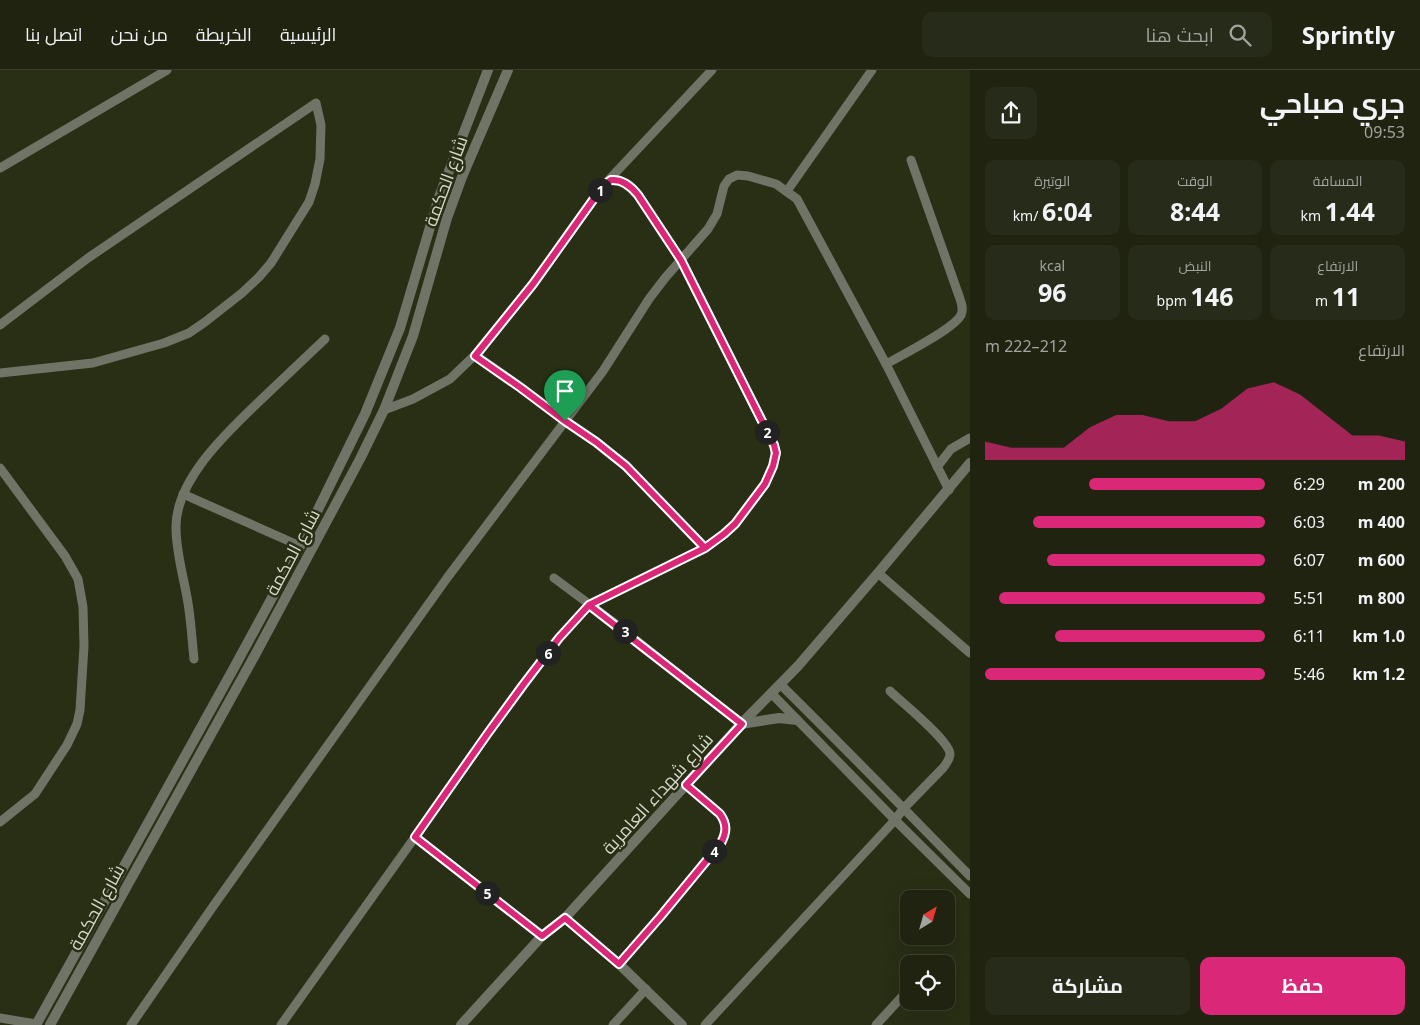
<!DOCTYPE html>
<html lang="ar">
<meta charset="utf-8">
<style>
body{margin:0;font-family:"Noto Sans",Cairo,sans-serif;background:#272b19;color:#f1f3f6;direction:rtl;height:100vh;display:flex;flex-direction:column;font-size:19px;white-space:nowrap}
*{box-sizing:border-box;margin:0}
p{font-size:16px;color:#a1a49f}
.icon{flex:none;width:28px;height:28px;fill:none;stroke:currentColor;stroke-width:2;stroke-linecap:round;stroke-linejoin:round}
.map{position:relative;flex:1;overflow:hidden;direction:ltr}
.side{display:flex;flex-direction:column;background:#1f2310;width:450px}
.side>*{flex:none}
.needle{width:32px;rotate:37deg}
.controls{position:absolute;left:900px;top:820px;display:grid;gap:10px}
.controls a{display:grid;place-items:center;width:55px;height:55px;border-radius:10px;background:#1f2310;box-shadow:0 5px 20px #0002,0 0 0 1px #3c4030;font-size:25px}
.pin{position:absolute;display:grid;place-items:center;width:42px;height:42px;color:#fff;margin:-51px -21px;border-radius:50% 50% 50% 0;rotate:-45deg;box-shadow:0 0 5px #0007}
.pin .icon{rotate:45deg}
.km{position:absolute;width:25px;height:25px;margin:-12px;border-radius:50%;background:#222;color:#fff;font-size:14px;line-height:25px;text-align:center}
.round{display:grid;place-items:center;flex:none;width:52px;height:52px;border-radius:10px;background:#272b19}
.head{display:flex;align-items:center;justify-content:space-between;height:85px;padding:0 15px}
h1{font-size:28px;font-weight:700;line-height:38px}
.metrics{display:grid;grid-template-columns:repeat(3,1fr);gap:8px;height:85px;padding:5px 15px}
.metrics div{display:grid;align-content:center;border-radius:10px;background:#272b19;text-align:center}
.metrics b{font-size:25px;font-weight:700}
.metrics small{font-size:14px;font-weight:400}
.metrics p{font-size:14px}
.chart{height:140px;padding:10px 15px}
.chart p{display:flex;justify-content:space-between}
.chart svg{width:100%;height:90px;margin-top:5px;fill:#db2777;opacity:.7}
.button{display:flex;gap:10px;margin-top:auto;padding:10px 15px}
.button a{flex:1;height:58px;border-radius:10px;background:#db2777;color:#fff;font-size:20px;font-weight:700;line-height:58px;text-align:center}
.button a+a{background:#272b19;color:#f1f3f6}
ul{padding:0 15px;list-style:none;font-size:16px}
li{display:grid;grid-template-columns:80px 60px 1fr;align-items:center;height:38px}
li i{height:12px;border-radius:6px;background:#db2777}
header{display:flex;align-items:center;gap:30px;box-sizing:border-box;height:70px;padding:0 25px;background:#1f2310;border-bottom:1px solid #3c4030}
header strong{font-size:24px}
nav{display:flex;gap:28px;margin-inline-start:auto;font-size:18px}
.search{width:350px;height:45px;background:#272b19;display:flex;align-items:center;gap:12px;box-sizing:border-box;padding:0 18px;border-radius:10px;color:#a1a49f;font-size:19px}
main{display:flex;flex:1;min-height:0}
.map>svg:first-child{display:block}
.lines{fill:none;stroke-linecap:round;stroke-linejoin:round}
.minor{stroke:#707467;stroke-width:9}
.tertiary{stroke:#707467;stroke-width:10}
.route-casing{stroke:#fff;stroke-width:10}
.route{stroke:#db2777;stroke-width:6}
.labels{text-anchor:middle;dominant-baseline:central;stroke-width:5;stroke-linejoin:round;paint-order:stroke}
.street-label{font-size:18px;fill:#d4d9c9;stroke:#292f15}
</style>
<header>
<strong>Sprintly</strong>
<div class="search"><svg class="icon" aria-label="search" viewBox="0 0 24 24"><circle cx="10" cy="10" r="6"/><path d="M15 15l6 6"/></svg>ابحث هنا</div>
<nav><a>الرئيسية</a><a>الخريطة</a><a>من نحن</a><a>اتصل بنا</a></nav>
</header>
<main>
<section class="side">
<div class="head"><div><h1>جري صباحي</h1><p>09:53</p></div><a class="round"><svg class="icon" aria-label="share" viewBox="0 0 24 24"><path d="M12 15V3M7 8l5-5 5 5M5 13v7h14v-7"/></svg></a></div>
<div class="metrics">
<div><p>المسافة</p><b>1.44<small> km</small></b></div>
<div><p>الوقت</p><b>8:44</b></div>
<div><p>الوتيرة</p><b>6:04<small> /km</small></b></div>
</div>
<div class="metrics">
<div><p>الارتفاع</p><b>11<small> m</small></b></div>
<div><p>النبض</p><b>146<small> bpm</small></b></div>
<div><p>kcal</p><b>96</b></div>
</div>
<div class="chart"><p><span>الارتفاع</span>212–222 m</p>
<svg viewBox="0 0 160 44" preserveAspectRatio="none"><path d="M0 44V35L10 38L20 38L30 38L40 28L50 22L60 22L70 25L80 25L90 19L100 9L110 6L120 12L130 22L140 32L150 32L160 35V44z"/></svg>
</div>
<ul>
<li><b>200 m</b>6:29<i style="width:63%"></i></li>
<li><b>400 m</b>6:03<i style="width:83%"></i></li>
<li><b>600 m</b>6:07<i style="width:78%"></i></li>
<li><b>800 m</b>5:51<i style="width:95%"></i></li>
<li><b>1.0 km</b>6:11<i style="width:75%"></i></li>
<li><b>1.2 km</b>5:46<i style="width:100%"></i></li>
</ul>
<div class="button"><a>حفظ</a><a>مشاركة</a></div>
</section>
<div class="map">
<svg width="970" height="955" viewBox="0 0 970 955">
<rect width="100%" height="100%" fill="#292f15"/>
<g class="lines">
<g class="minor">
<polyline points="0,98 167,0"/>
<polyline points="787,121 872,0"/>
<polyline points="0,255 88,188 316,33 321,55 320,89 315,114 309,132 271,193 259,207 242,223 205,252 189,263 164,273 93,293 0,303"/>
<polyline points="475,285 521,317 565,351 597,372 626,396 705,478"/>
<path d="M886,294C902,285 954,259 961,245C964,239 961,232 959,226L911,90"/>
<polyline points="384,340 413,329 450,309 475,285 533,214 603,116 712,0"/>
<polyline points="937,397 951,379 970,368"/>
<polyline points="0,398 65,486 78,509 83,537 84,576 80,640 77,654 67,675 35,724 0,752"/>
<polyline points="183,424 300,476"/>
<polyline points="878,503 970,583"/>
<polyline points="554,508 612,551 741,654"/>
<path d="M194,589C192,570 191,551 188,533C184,508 176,483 176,458C175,407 234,356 267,324C287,305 306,287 325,269"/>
<path d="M781,615C845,678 907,742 970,806"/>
<polyline points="772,624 895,750 970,824"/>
<polyline points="415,767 542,866"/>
<path d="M619,894L660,847L721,773C731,754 723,745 708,733C701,727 694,721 686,715"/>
<polyline points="0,948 36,954"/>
<polyline points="131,955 214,835 447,508 603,301 649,229 665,208 708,159 717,144 724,116 729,109 737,105 748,106 776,114 797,129 886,294 949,420"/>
<path d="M281,955L415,767L488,663L559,568L589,535L705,478L724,464L735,454L765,414L773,397L775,383L774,375L681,190L638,125C631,116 623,109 611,109"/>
<polyline points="613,955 646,919"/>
<path d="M705,955L895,750L903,739L943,698C946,694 950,689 950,684C949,670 901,632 890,621"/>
<polyline points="876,955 909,919"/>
</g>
<g class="tertiary">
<polyline points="741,654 779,648 797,650"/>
<polyline points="565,848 619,894 682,955"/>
<polyline points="36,955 235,596 300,476 365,344 400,258 439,127 488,0"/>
<polyline points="50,955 255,585 360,389 384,340 413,266 447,148 462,107 508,0"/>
<polyline points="461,955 542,866 565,848 741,654 798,596 878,503 970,393"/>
</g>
</g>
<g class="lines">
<defs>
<path id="route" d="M565,351L521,318L475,286L533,214L603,116L611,110C623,109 631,116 638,125L681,190L774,375L776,383L773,396L765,414L735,454L724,464L705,478L589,535L742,654L686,715L720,744C727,754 727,762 721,773L660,847L619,894L565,848L542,866L415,767L488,663L523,615L559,568L589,535L705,478L626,396L596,372L565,351"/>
</defs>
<use href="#route" class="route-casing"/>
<use href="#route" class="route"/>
</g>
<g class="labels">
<g class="street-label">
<text transform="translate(445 111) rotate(-70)">شارع الحكمة</text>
<text transform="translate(292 482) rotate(-62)">شارع الحكمة</text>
<text transform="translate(657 723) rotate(-48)">شارع شهداء العامرية</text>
<text transform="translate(96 837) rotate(-61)">شارع الحكمة</text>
</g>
</g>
</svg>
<div class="controls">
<a><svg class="needle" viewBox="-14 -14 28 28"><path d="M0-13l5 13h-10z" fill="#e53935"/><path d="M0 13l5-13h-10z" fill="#a1a49f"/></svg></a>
<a><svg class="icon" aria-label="locate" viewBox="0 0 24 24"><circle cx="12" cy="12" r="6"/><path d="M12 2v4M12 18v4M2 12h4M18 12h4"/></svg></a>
</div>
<div class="pin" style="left:565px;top:351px;background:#1e9e55"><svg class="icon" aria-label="arrive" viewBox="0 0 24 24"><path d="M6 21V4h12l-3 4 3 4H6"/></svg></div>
<b class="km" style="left:600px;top:120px">1</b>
<b class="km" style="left:767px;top:362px">2</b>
<b class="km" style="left:625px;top:561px">3</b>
<b class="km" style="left:714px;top:781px">4</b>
<b class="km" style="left:487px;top:823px">5</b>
<b class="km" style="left:548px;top:583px">6</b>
</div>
</main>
